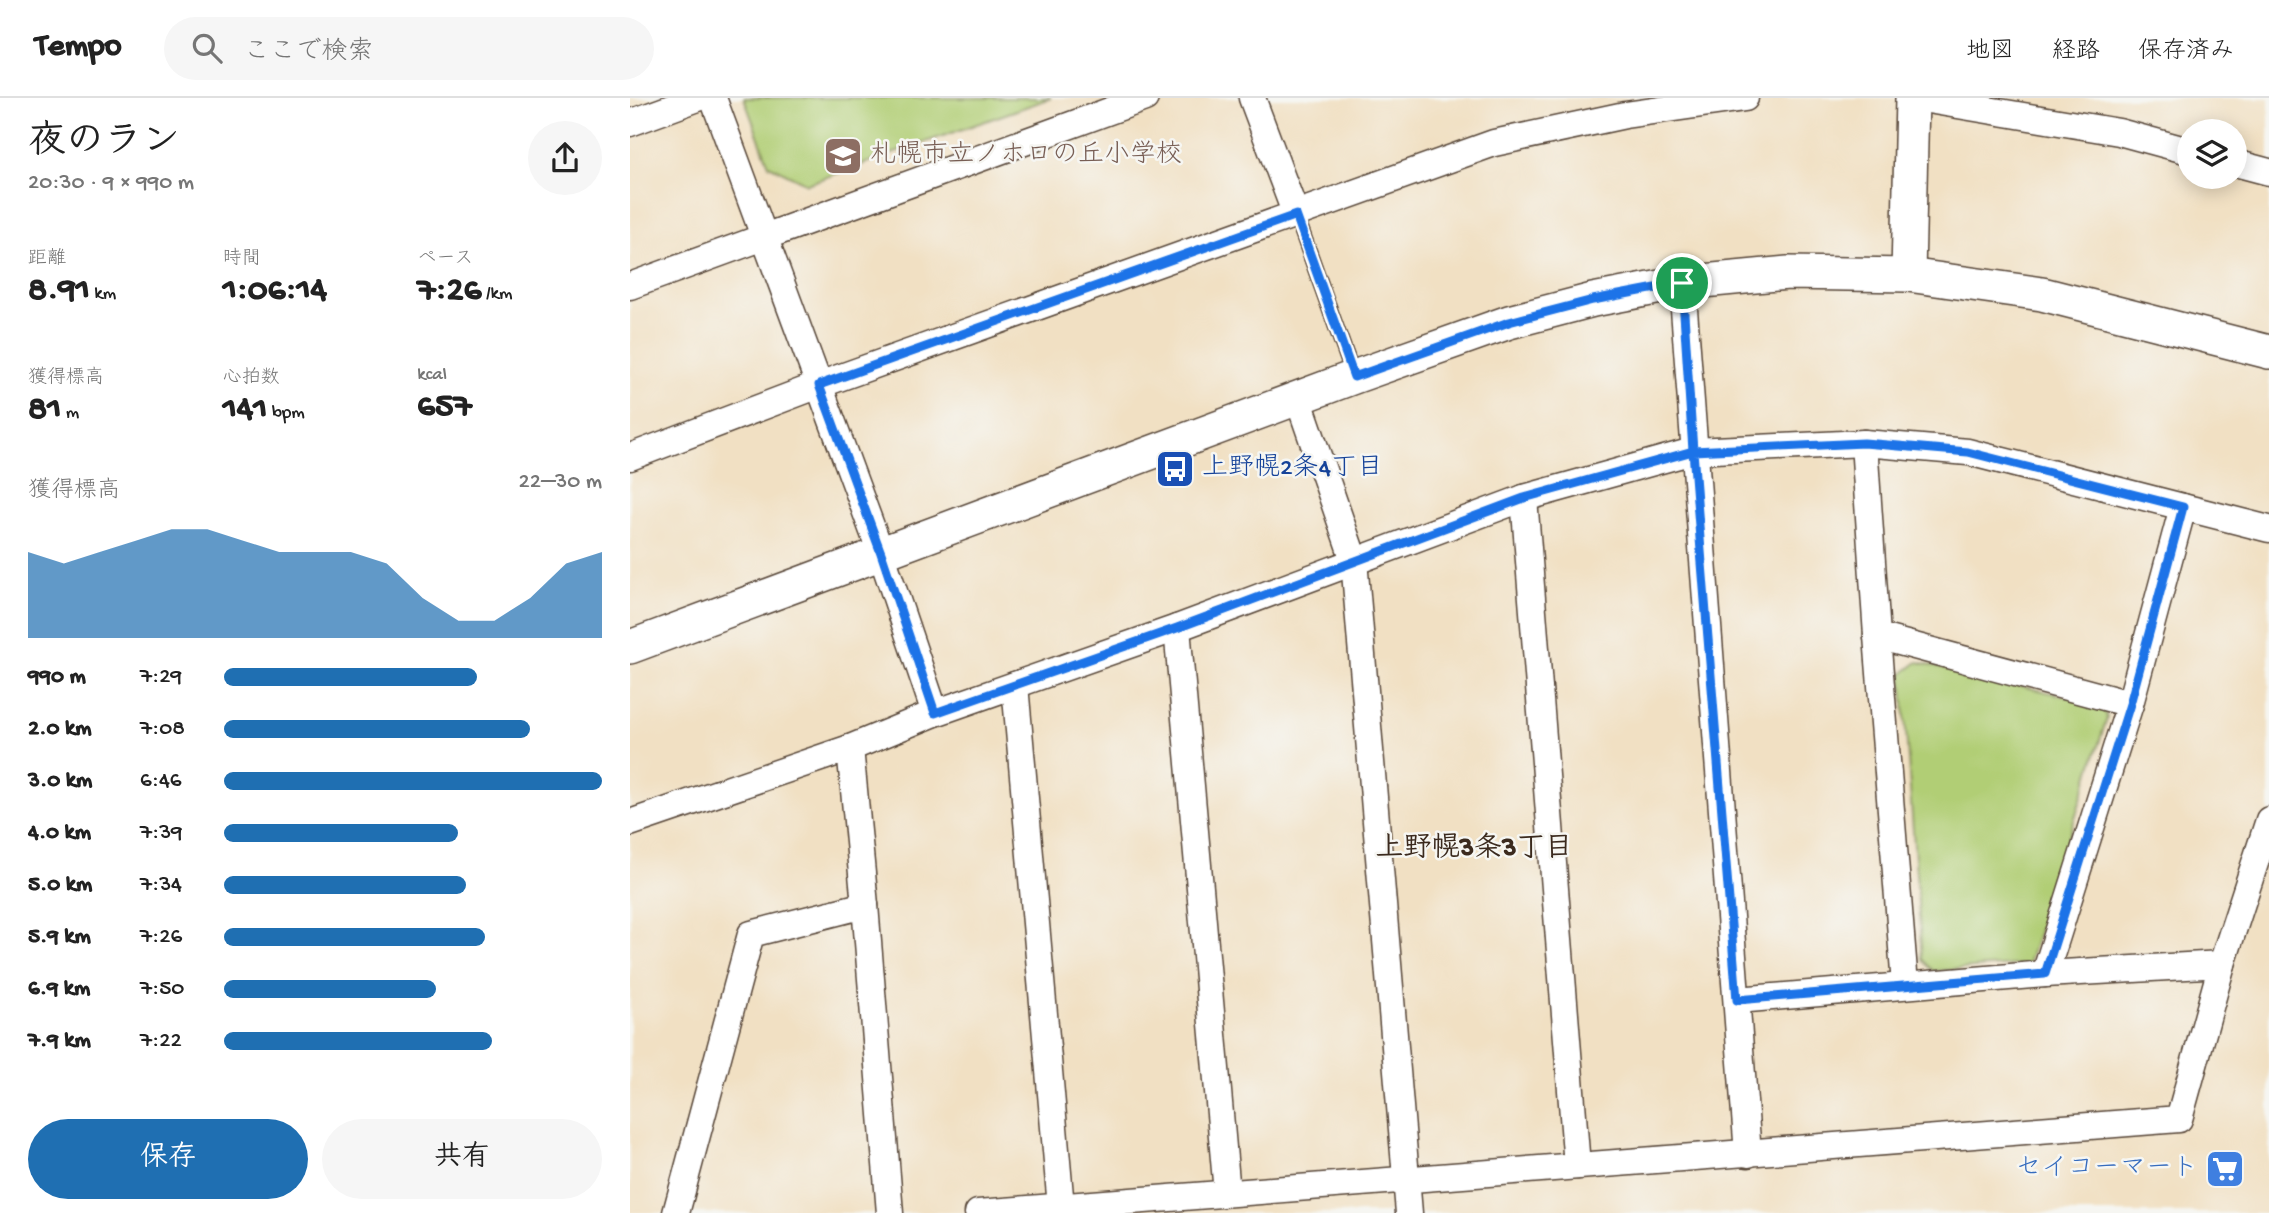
<!DOCTYPE html>
<html lang="ja">
<meta charset="utf-8">
<style>
body{margin:0;font-family:"Gochi Hand","Klee One",sans-serif;background:#f6f6f6;color:#222;height:100vh;display:flex;flex-direction:column;font-size:26px;white-space:nowrap}
*{box-sizing:border-box;margin:0}
p{font-size:23px;color:#767676}
.icon{flex:none;width:38px;height:38px;fill:none;stroke:currentColor;stroke-width:2;stroke-linecap:round;stroke-linejoin:round}
.map{position:relative;flex:1;overflow:hidden}
.sheet{display:flex;flex-direction:column;background:#fff;width:630px}
.sheet>*{flex:none}
.tools{position:absolute;left:1547px;top:21px;display:grid;gap:14px}
.tools a{display:grid;place-items:center;width:70px;height:70px;border-radius:50%;background:#fff;box-shadow:0 4px 18px #0003;font-size:35px}
.pin{position:absolute;display:grid;place-items:center;width:60px;height:60px;color:#fff;margin:-30px;border:4px solid #fff;border-radius:50%;box-shadow:0 2px 7px #0007}
.round{display:grid;place-items:center;flex:none;width:74px;height:74px;border-radius:37px;background:#f6f6f6}
.overview{display:flex;align-items:center;justify-content:space-between;height:119px;padding:0 28px}
h1{font-size:38px;font-weight:700;line-height:52px}
.metrics{display:grid;grid-template-columns:repeat(3,1fr);gap:10px;height:119px;padding:7px 28px}
.metrics div{display:grid;align-content:center}
.metrics b{font-size:35px;font-weight:700}
.metrics small{font-size:19px;font-weight:400}
.metrics p{font-size:19px}
.chart{height:196px;padding:14px 28px}
.chart p{display:flex;justify-content:space-between}
.chart svg{width:100%;height:126px;margin-top:7px;fill:#1f6fb2;opacity:.7}
.primary-button{display:flex;gap:14px;margin-top:auto;padding:14px 28px}
.primary-button a{flex:1;height:80px;border-radius:42px;background:#1f6fb2;color:#fff;font-size:28px;font-weight:700;line-height:80px;text-align:center}
.primary-button a+a{background:#f6f6f6;color:#222}
ul{padding:0 28px;list-style:none;font-size:23px}
li{display:grid;grid-template-columns:112px 84px 1fr;align-items:center;height:52px}
li i{height:18px;border-radius:9px;background:#1f6fb2}
header{display:flex;align-items:center;gap:42px;box-sizing:border-box;height:98px;padding:0 35px;background:#fff;border-bottom:2px solid #e0e0e0}
header strong{font-size:33px}
nav{display:flex;gap:38px;margin-inline-start:auto;font-size:24px}
.search{width:490px;height:63px;background:#f6f6f6;display:flex;align-items:center;gap:18px;box-sizing:border-box;padding:0 24px;border-radius:38px;color:#767676;font-size:26px}
main{display:flex;flex:1;min-height:0}
.map>svg:first-child{display:block}
.green{fill:#b1ce74;stroke:#767c49;stroke-width:2}
.lines{fill:none;stroke-linecap:round;stroke-linejoin:round}
.service-casing{stroke:#564537;stroke-width:17}
.minor-casing{stroke:#564537;stroke-width:29}
.tertiary-casing{stroke:#564537;stroke-width:36}
.service{stroke:#fff;stroke-width:14}
.minor{stroke:#fff;stroke-width:26}
.tertiary{stroke:#fff;stroke-width:33}
.route-casing{stroke:#fff;stroke-width:14}
.route{stroke:#1a73e8;stroke-width:9}
.labels{text-anchor:middle;dominant-baseline:central;stroke-width:5;stroke-linejoin:round;paint-order:stroke}
.education-label{font-size:26px;fill:#785e54;stroke:#f6f6f2;text-anchor:start}
.transit-label{font-size:26px;fill:#164399;stroke:#f6f6f2;text-anchor:start}
.shop-label{font-size:26px;fill:#366cbe;stroke:#f6f6f2;text-anchor:end}
.neighbourhood-label{font-size:28px;font-weight:bold;fill:#3b2a1e;stroke:#f6f6f2}
</style>
<header>
<strong>Tempo</strong>
<div class="search"><svg class="icon" aria-label="search" viewBox="0 0 24 24"><circle cx="10" cy="10" r="6"/><path d="M15 15l6 6"/></svg>ここで検索</div>
<nav><a>地図</a><a>経路</a><a>保存済み</a></nav>
</header>
<main>
<section class="sheet">
<div class="overview"><div><h1>夜のラン</h1><p>20:30 · 9 × 990 m</p></div><a class="round"><svg class="icon" aria-label="share" viewBox="0 0 24 24"><path d="M12 15V3M7 8l5-5 5 5M5 13v7h14v-7"/></svg></a></div>
<div class="metrics">
<div><p>距離</p><b>8.91<small> km</small></b></div>
<div><p>時間</p><b>1:06:14</b></div>
<div><p>ペース</p><b>7:26<small> /km</small></b></div>
</div>
<div class="metrics">
<div><p>獲得標高</p><b>81<small> m</small></b></div>
<div><p>心拍数</p><b>141<small> bpm</small></b></div>
<div><p>kcal</p><b>657</b></div>
</div>
<div class="chart"><p><span>獲得標高</span>22–30 m</p>
<svg viewBox="0 0 160 44" preserveAspectRatio="none"><path d="M0 44V14L10 18L20 14L30 10L40 6L50 6L60 10L70 14L80 14L90 14L100 18L110 30L120 38L130 38L140 30L150 18L160 14V44z"/></svg>
</div>
<ul>
<li><b>990 m</b>7:29<i style="width:67%"></i></li>
<li><b>2.0 km</b>7:08<i style="width:81%"></i></li>
<li><b>3.0 km</b>6:46<i style="width:100%"></i></li>
<li><b>4.0 km</b>7:39<i style="width:62%"></i></li>
<li><b>5.0 km</b>7:34<i style="width:64%"></i></li>
<li><b>5.9 km</b>7:26<i style="width:69%"></i></li>
<li><b>6.9 km</b>7:50<i style="width:56%"></i></li>
<li><b>7.9 km</b>7:22<i style="width:71%"></i></li>
</ul>
<div class="primary-button"><a>保存</a><a>共有</a></div>
</section>
<div class="map">
<svg width="1639" height="1115" viewBox="0 0 1639 1115">
<rect width="100%" height="100%" fill="#f6f6f2"/>
<filter id="ink" filterUnits="userSpaceOnUse"><feTurbulence type="fractalNoise" baseFrequency=".0143" numOctaves="2"/><feDisplacementMap in="SourceGraphic" scale="14" xChannelSelector="R" yChannelSelector="G"/><feConvolveMatrix kernelMatrix="1 2 1 2 8 2 1 2 1" color-interpolation-filters="sRGB"/></filter>
<filter id="wash" filterUnits="userSpaceOnUse"><feTurbulence type="fractalNoise" baseFrequency=".00686" numOctaves="4" result="noise"/><feDisplacementMap in="SourceGraphic" scale="28" xChannelSelector="R" yChannelSelector="G"/><feGaussianBlur stdDeviation="1.57" result="paint"/><feColorMatrix in="noise" values="0 0 0 0 0 0 0 0 0 0 0 0 0 0 0 0 0 1.4 0 .05"/><feComposite in="paint" operator="in"/></filter>
<g filter="url(#wash)">
<rect width="100%" height="100%" fill="#f1e0c3"/>
<g class="green">
<polygon points="114,0 421,0 177,86 139,67"/>
<polygon points="1288,564 1473,607 1477,620 1398,866 1303,873 1292,861 1272,576"/>
</g>
</g>
<g filter="url(#ink)">
<g class="lines">
<defs>
<polyline id="service" points="666,117 724,279"/>
<g id="minor">
<polyline points="83,0 251,455 305,615"/>
<polyline points="622,0 666,117"/>
<polyline points="1286,0 1489,34 1559,53"/>
<polyline points="0,25 68,0"/>
<polyline points="1605,65 1639,74"/>
<polyline points="1052,185 1118,1056"/>
<polyline points="0,188 515,0"/>
<polyline points="668,300 724,462 779,1115"/>
<polyline points="1234,345 1247,538 1275,887"/>
<polyline points="0,359 189,287 864,45 995,17 1115,0"/>
<polyline points="894,400 947,1068"/>
<polyline points="547,530 597,1095"/>
<polyline points="1247,538 1500,606"/>
<polyline points="385,587 431,1109"/>
<polyline points="220,650 235,807 260,1115"/>
<polyline points="0,725 220,650 305,615 547,530 894,400 1063,353 1234,345 1338,354 1639,431"/>
<polyline points="1415,876 1500,606 1553,409"/>
<polyline points="1107,902 1415,876 1592,866"/>
<polyline points="46,1115 121,836 235,807"/>
<polyline points="348,1115 1549,1021 1592,866 1639,722"/>
</g>
<g id="tertiary">
<polyline points="1278,177 1282,0"/>
<polyline points="0,549 724,279 879,224 963,202 1052,185 1158,175 1278,177 1412,196 1639,254"/>
</g>
</defs>
<use href="#service" class="service-casing"/>
<use href="#minor" class="minor-casing"/>
<use href="#tertiary" class="tertiary-casing"/>
<use href="#service" class="service"/>
<use href="#minor" class="minor"/>
<use href="#tertiary" class="tertiary"/>
</g>
</g>
<g class="lines" filter="url(#ink)">
<defs>
<polyline id="route" points="1052,185 963,202 879,224 724,279 666,117 189,287 251,455 305,615 547,530 894,400 1063,353 1234,345 1338,354 1553,409 1500,606 1415,876 1107,902 1063,353 1052,185"/>
</defs>
<use href="#route" class="route-casing"/>
<use href="#route" class="route"/>
</g>
<defs>
<symbol id="school-square" viewBox="-11 -11 22 22"><rect x="-9" y="-9" width="18" height="18" rx="4" fill="#8d6e63" stroke="#f6f6f2"/><path d="M0-5L7-2L0 1L-7-2ZM-4 1L0 2.5L4 1V4Q0 6-4 4Z" fill="#fff"/></symbol>
<symbol id="bus-square" viewBox="-11 -11 22 22"><rect x="-9" y="-9" width="18" height="18" rx="4" fill="#1a4fb4" stroke="#f6f6f2"/><path d="M-5-6H5V4H4V6H2V4H-2V6H-4V4H-5ZM-3.5-4V0h7V-4ZM-3.5 1.2v1.5H-2V1.2ZM2 1.2v1.5H3.5V1.2Z" fill="#fff"/></symbol>
<symbol id="supermarket-square" viewBox="-11 -11 22 22"><rect x="-9" y="-9" width="18" height="18" rx="4" fill="#3f7fe0" stroke="#f6f6f2"/><path d="M-6-5.5h2.5l.6 2H6L4.5 2H-2.5L-4.4-4H-6ZM-1.5 3.2a1.3 1.3 0 1 0 .1 0ZM3 3.2a1.3 1.3 0 1 0 .1 0Z" fill="#fff"/></symbol>
</defs>
<g fill-rule="evenodd">
<use href="#school-square" x="191" y="36" width="44" height="44"/>
<use href="#bus-square" x="523" y="349" width="44" height="44"/>
<use href="#supermarket-square" x="1573" y="1049" width="44" height="44"/>
</g>
<g class="labels">
<g class="education-label">
<text x="240" y="58">札幌市立ノホロの丘小学校</text>
</g>
<g class="transit-label">
<text x="572" y="371">上野幌2条4丁目</text>
</g>
<g class="shop-label">
<text x="1568" y="1071">セイコーマート</text>
</g>
<g class="neighbourhood-label">
<text x="844" y="751">上野幌3条3丁目</text>
</g>
</g>
</svg>
<div class="tools">
<a><svg class="icon" aria-label="layers" viewBox="0 0 24 24"><path d="M12 4l9 5-9 5-9-5zM3 14l9 5 9-5"/></svg></a>
</div>
<div class="pin" style="left:1052px;top:185px;background:#1e9e55"><svg class="icon" aria-label="arrive" viewBox="0 0 24 24"><path d="M6 21V4h12l-3 4 3 4H6"/></svg></div>
</div>
</main>
